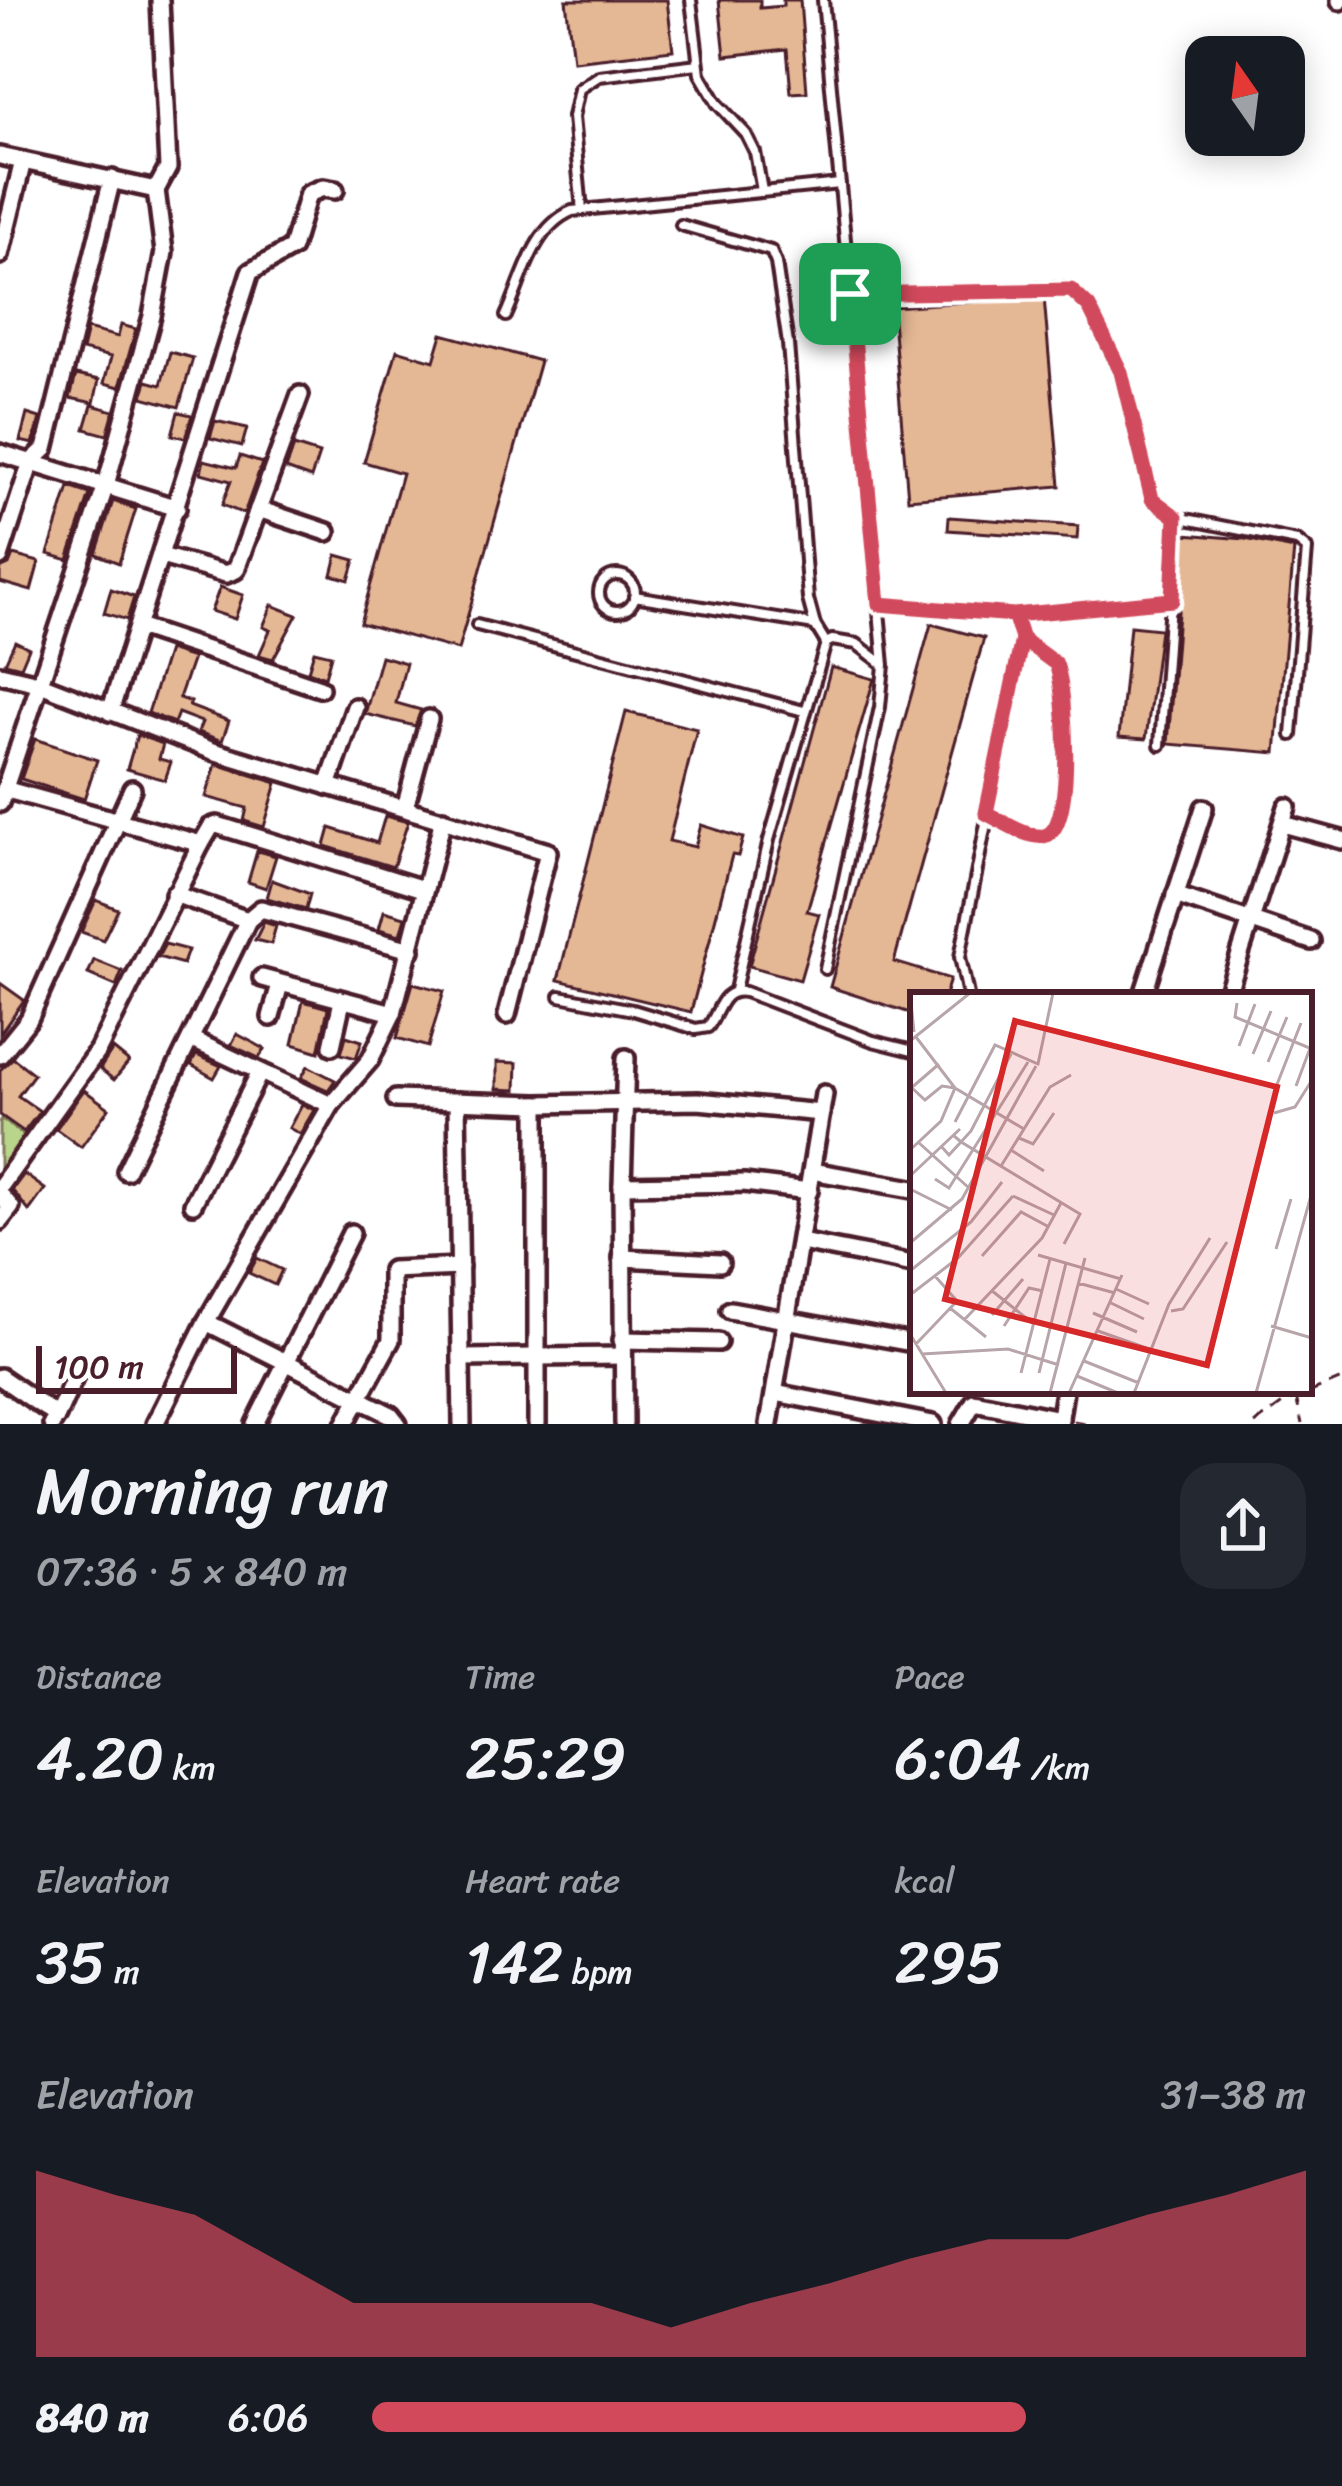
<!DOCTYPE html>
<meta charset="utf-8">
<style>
body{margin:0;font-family:Sriracha,sans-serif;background:#242831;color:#f1f3f6;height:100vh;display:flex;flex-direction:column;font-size:45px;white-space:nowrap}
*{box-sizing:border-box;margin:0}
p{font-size:39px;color:#9ea1a6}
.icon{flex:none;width:66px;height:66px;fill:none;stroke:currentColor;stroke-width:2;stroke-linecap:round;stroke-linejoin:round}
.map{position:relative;height:1424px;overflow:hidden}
.details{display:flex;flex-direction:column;background:#171b24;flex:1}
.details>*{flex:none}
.needle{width:78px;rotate:346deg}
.buttons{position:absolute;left:1185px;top:36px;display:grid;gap:24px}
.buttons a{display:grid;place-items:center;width:120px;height:120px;border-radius:24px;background:#171b24;box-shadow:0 6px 30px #0003;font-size:60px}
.scale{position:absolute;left:36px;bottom:30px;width:201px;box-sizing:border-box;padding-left:12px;border:6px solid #4a1f2b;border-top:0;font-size:33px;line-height:42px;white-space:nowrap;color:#4a1f2b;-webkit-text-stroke:9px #fff;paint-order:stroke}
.pin{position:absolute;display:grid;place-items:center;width:102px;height:102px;color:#fff;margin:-51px;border-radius:24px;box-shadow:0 6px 18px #0006}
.round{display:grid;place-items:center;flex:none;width:126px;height:126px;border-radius:36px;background:#242831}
.head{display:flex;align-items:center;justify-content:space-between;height:204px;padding:0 36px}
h1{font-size:66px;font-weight:600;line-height:90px}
.metrics{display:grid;grid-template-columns:repeat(3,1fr);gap:18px;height:204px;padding:12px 36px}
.metrics div{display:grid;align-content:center}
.metrics b{font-size:60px;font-weight:600}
.metrics small{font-size:33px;font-weight:400}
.metrics p{font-size:33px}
.chart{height:336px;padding:24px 36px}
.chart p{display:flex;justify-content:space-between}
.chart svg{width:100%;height:216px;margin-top:12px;fill:#d1495b;opacity:.7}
ul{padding:0 36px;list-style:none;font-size:39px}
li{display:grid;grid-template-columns:192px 144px 1fr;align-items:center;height:90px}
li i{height:30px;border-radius:15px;background:#d1495b}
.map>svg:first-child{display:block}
.green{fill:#b9d48b;stroke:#827a5b;stroke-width:3}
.building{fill:#e5b895;stroke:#4a1f2b;stroke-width:3}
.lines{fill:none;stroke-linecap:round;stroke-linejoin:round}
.lane-casing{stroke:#4a1f2b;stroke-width:16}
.street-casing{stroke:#4a1f2b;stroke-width:24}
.path{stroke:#4a1f2b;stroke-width:3;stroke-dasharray:12 9;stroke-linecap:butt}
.lane{stroke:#fff;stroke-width:8}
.street{stroke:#fff;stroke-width:15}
.route-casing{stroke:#fff;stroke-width:24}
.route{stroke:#d1495b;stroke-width:15}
.inset-road{fill:none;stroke:#b7a5aa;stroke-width:3}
.view{fill:#d62828;fill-opacity:0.15;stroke:#d62828;stroke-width:6}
.inset-edge{fill:none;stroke:#4a1f2b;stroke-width:6}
</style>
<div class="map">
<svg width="1342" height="1424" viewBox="0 0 1342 1424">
<rect width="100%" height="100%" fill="#fff"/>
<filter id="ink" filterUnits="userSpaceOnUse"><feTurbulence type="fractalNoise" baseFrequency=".00833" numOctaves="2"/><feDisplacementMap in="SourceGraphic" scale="24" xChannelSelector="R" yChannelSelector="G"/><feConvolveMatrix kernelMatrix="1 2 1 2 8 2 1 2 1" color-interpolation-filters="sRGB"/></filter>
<g filter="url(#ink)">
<polygon class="green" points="2,1119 28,1138 0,1177 0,1122"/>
<g class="building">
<polygon points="566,0 667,0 673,50 573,61"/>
<polygon points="719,0 760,0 760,8 783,6 783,0 800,0 807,92 791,93 787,49 725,56"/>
<polygon points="1044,297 1060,486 908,499 892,307"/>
<polygon points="121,325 136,329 120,387 104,383 111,357 82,350 87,329 118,337"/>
<polygon points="442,334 540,361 458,650 360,623 402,473 364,462 397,350 434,361"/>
<polygon points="170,352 193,358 179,407 142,397 147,381 161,385"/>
<polygon points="76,375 99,380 94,403 70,398"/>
<polygon points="92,405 114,411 107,435 85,429"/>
<polygon points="178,412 192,415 185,438 172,435"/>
<polygon points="27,414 40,418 33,444 20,441"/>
<polygon points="215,421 247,428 242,446 210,438"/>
<polygon points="294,446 319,454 311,478 286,469"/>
<polygon points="240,456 262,463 244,514 222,505 231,481 201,473 204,460 236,468"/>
<polygon points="69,487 90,494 68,560 48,554"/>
<polygon points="113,501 136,509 119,563 96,554"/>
<polygon points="949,517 1078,526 1077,539 948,530"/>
<polygon points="1184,534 1245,539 1294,549 1276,753 1168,744"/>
<polygon points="13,555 39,562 31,591 0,582 0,569 9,565"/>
<polygon points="337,555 355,560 349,580 332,575"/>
<polygon points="220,587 243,595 235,619 211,611"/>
<polygon points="111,589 134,597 127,620 104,613"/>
<polygon points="272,605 297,615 273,659 259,655 270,630 263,627"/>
<polygon points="931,624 984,638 894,962 950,979 945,995 913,995 913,1014 830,987"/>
<polygon points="1130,626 1160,629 1146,739 1119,737"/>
<polygon points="15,641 29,648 21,667 5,663"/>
<polygon points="168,650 193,658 179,698 191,702 189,706 229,721 222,741 198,732 202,722 178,713 174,723 148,713"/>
<polygon points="314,651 331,655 325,677 308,671"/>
<polygon points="381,656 406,663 396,703 421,710 415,726 365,714"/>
<polygon points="831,667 874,679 807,911 819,914 800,980 749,966"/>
<polygon points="626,712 697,729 669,841 695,847 701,825 743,838 738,856 732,855 691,1012 558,980"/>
<polygon points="137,735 163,744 159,759 171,762 165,780 127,769"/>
<polygon points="35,739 97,760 84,799 21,779"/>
<polygon points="216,764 277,783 264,827 244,821 247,808 206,797"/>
<polygon points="385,816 408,822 393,867 325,846 330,828 377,843"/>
<polygon points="257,851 276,856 266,888 248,882"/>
<polygon points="272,880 310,894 306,909 267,898"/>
<polygon points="96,900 118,909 103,940 81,932"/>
<polygon points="384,911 405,917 400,935 379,929"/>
<polygon points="264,922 276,926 271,944 255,940"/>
<polygon points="165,944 188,950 183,964 158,957"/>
<polygon points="94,960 122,971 116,986 88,974"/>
<polygon points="0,983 24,1000 0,1034"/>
<polygon points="413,983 444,991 428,1047 397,1038"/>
<polygon points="303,1001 328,1008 319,1052 293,1044"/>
<polygon points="237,1034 265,1049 259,1058 231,1045"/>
<polygon points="346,1036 362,1041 356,1058 341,1054"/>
<polygon points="113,1049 129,1062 114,1080 100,1069"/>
<polygon points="196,1055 221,1066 214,1078 191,1065"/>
<polygon points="13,1058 34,1074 18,1096 40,1111 24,1132 0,1115 0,1070"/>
<polygon points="497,1062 517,1063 516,1090 497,1089"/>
<polygon points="308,1066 335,1080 328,1090 301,1078"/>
<polygon points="84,1090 109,1108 81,1147 56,1129"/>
<polygon points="302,1104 314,1110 300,1134 289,1128"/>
<polygon points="24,1174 45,1189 29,1211 12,1190"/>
<polygon points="257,1258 282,1270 275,1285 249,1273"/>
</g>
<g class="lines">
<defs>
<g id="lane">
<polyline points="691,0 700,74 717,103 746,134 755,152 762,191"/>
<polyline points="823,0 884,665 880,707 825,969"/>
<polyline points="582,210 573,117 579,89 599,76 698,64"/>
<polyline points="681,225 771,251 776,263 788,344 808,599 815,625 826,643"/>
<polyline points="851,294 1065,288 1089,307 1121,372 1152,498 1176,517 1160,745"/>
<path d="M506,316C523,280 532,228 572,211L840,184"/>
<polyline points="1176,517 1297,541 1307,549 1292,735"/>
<circle cx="617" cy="593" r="18"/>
<polyline points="634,596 815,625"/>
<polyline points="879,605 1014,615 1172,600"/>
<polyline points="477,625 804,711"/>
<path d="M987,814C1002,821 1024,836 1040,837C1080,839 1061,700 1060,675L1056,664L1022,639"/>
<polyline points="735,990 769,840 826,643 832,640 857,644 883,664"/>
<polyline points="968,995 960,957 1022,639 1014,615"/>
<path d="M560,996L633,1010L696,1029L708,1027C720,1011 721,988 745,992L873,1041L913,1051"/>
</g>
<g id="street">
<polyline points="1340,1 1340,0"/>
<polyline points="0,156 156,190 168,168 160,0"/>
<polyline points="0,255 23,161"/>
<polyline points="0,453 177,508"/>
<polyline points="258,509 327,532"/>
<polyline points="161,556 226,574 236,570 300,395"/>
<polyline points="0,557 31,462 45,449 112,179"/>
<polyline points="138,627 320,688"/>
<polyline points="0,674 38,683 213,751 548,852 507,1015"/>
<polyline points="110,712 250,272 292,248 308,194 323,188 335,190"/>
<polyline points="328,786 355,707"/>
<polyline points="4,789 201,844 211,827 217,825 423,889"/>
<polyline points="0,803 106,485 152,316 164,252 156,190"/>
<polyline points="405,808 429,719"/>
<polyline points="1283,824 1342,840"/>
<polyline points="174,894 248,920"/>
<polyline points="1175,895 1311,941"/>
<polyline points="262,978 393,1013"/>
<polyline points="1143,995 1204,808"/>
<polyline points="1227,995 1287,807"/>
<polyline points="271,1017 280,984"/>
<polyline points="193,1040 331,1105"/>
<polyline points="332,1046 342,1001"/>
<polyline points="0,1055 29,1019 132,789"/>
<polyline points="396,1099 537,1104 698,1101 821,1113"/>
<polyline points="457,1101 462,1424"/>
<polyline points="537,1104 537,1424"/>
<polyline points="126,1171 248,920 261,909 411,950"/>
<polyline points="812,1171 913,1189"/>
<polyline points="622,1185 744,1183 809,1191"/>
<polyline points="0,1187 98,1050 201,844"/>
<polyline points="0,1194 11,1207 0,1221"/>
<polyline points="193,1204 260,1072"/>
<polyline points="801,1242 913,1264"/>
<polyline points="622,1258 720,1263"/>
<polyline points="730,1310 913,1343"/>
<polyline points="206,1322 391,1415 398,1424"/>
<polyline points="622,1340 718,1342"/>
<polyline points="461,1358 623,1356"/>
<polyline points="0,1377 57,1416 52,1424"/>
<polyline points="775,1393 933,1424"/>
<polyline points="57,1416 79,1367"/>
<polyline points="155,1424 206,1322 331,1105 370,1060 393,1013 443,819"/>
<polyline points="255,1424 351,1233"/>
<polyline points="345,1424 391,1340 391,1270 460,1267"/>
<polyline points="624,1424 622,1185 626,1058"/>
<polyline points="769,1424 824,1094"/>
<polyline points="961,1424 974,1402 1060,1419"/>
<polyline points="1059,1424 1064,1391"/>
</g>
</defs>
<use href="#lane" class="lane-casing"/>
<use href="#street" class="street-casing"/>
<g class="path">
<polyline points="1274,1391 1283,1402"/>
<polyline points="1296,1397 1302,1424"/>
<polyline points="1073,1421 1092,1424"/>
<polyline points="1255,1424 1284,1403 1342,1379"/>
</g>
<use href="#lane" class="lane"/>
<use href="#street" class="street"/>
</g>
</g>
<g class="lines" filter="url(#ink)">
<defs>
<path id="route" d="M850,294L879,604L1014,615L1022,639L1056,664C1066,691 1075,823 1047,835C1032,842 1000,820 986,813L1022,639L1014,615L1172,600L1176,517L1152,499L1121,372L1089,307L1071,290L850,294"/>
</defs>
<use href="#route" class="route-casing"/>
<use href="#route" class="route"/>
</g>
<g transform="translate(910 992)">
<rect width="402" height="402" fill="#fff"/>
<path class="inset-road" d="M0,1L4,40M327,11L325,25L402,57M6,45L45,96L114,137M0,49L60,1M329,54L345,12M343,62L361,19M358,70L377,25M386,94L402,51M366,95L391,31M2,96L15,108L32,94L45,96M0,97L29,72M364,121L385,115L402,88M45,130L85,53L128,72L143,1M43,143L51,150L61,139L101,62M109,146L123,152L144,121M8,150L59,196M31,154L39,163L51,150L170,222L154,252M0,158L31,129L45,96M101,158L134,179M91,174L140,95L161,83M0,184L50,137M25,187L39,196L118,70M0,197L42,218M103,204L144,223M0,251L52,207L126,74M366,257L381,207M128,263L211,287M72,264L111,220L139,235M0,279L61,230L92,190M168,291L205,301M206,297L239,312M81,298L125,333M0,303L48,266L103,204M201,311L234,327M40,316L76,345M261,319L273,317L317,250M183,321L227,340M82,323L113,287M55,327L132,246L151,211M94,334L119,296L133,299M361,334L402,346M188,339L242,358M0,342L36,401M6,352L47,309L25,284M12,362L98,357L149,373M174,369L229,391M111,381L140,267M129,381L156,271M167,384L208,401M140,401L175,266M159,401L212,283M224,401L259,312L300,246M346,401L402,200"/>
<path class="view" d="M105,29L367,95L297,373L35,307Z"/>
<rect width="402" height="402" class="inset-edge"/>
</g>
</svg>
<div class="buttons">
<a><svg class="needle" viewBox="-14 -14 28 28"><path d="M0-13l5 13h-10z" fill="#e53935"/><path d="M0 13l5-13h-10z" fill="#9ea1a6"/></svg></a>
</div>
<div class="scale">100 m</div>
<div class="pin" style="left:850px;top:294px;background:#1e9e55"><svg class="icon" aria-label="arrive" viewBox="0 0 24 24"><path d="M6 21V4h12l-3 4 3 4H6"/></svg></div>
</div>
<section class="details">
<div class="head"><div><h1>Morning run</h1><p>07:36 · 5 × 840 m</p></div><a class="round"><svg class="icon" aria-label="share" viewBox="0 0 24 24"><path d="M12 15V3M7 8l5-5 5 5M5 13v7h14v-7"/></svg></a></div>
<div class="metrics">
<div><p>Distance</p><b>4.20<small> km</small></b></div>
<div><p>Time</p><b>25:29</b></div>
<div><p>Pace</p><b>6:04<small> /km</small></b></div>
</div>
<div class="metrics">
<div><p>Elevation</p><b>35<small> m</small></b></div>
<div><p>Heart rate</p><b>142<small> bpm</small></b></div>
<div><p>kcal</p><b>295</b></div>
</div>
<div class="chart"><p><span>Elevation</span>31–38 m</p>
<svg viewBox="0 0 160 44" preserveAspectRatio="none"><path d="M0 44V6L10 11L20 15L30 24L40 33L50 33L60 33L70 33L80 38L90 33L100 29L110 24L120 20L130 20L140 15L150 11L160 6V44z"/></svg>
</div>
<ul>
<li><b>840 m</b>6:06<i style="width:70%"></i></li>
</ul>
</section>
